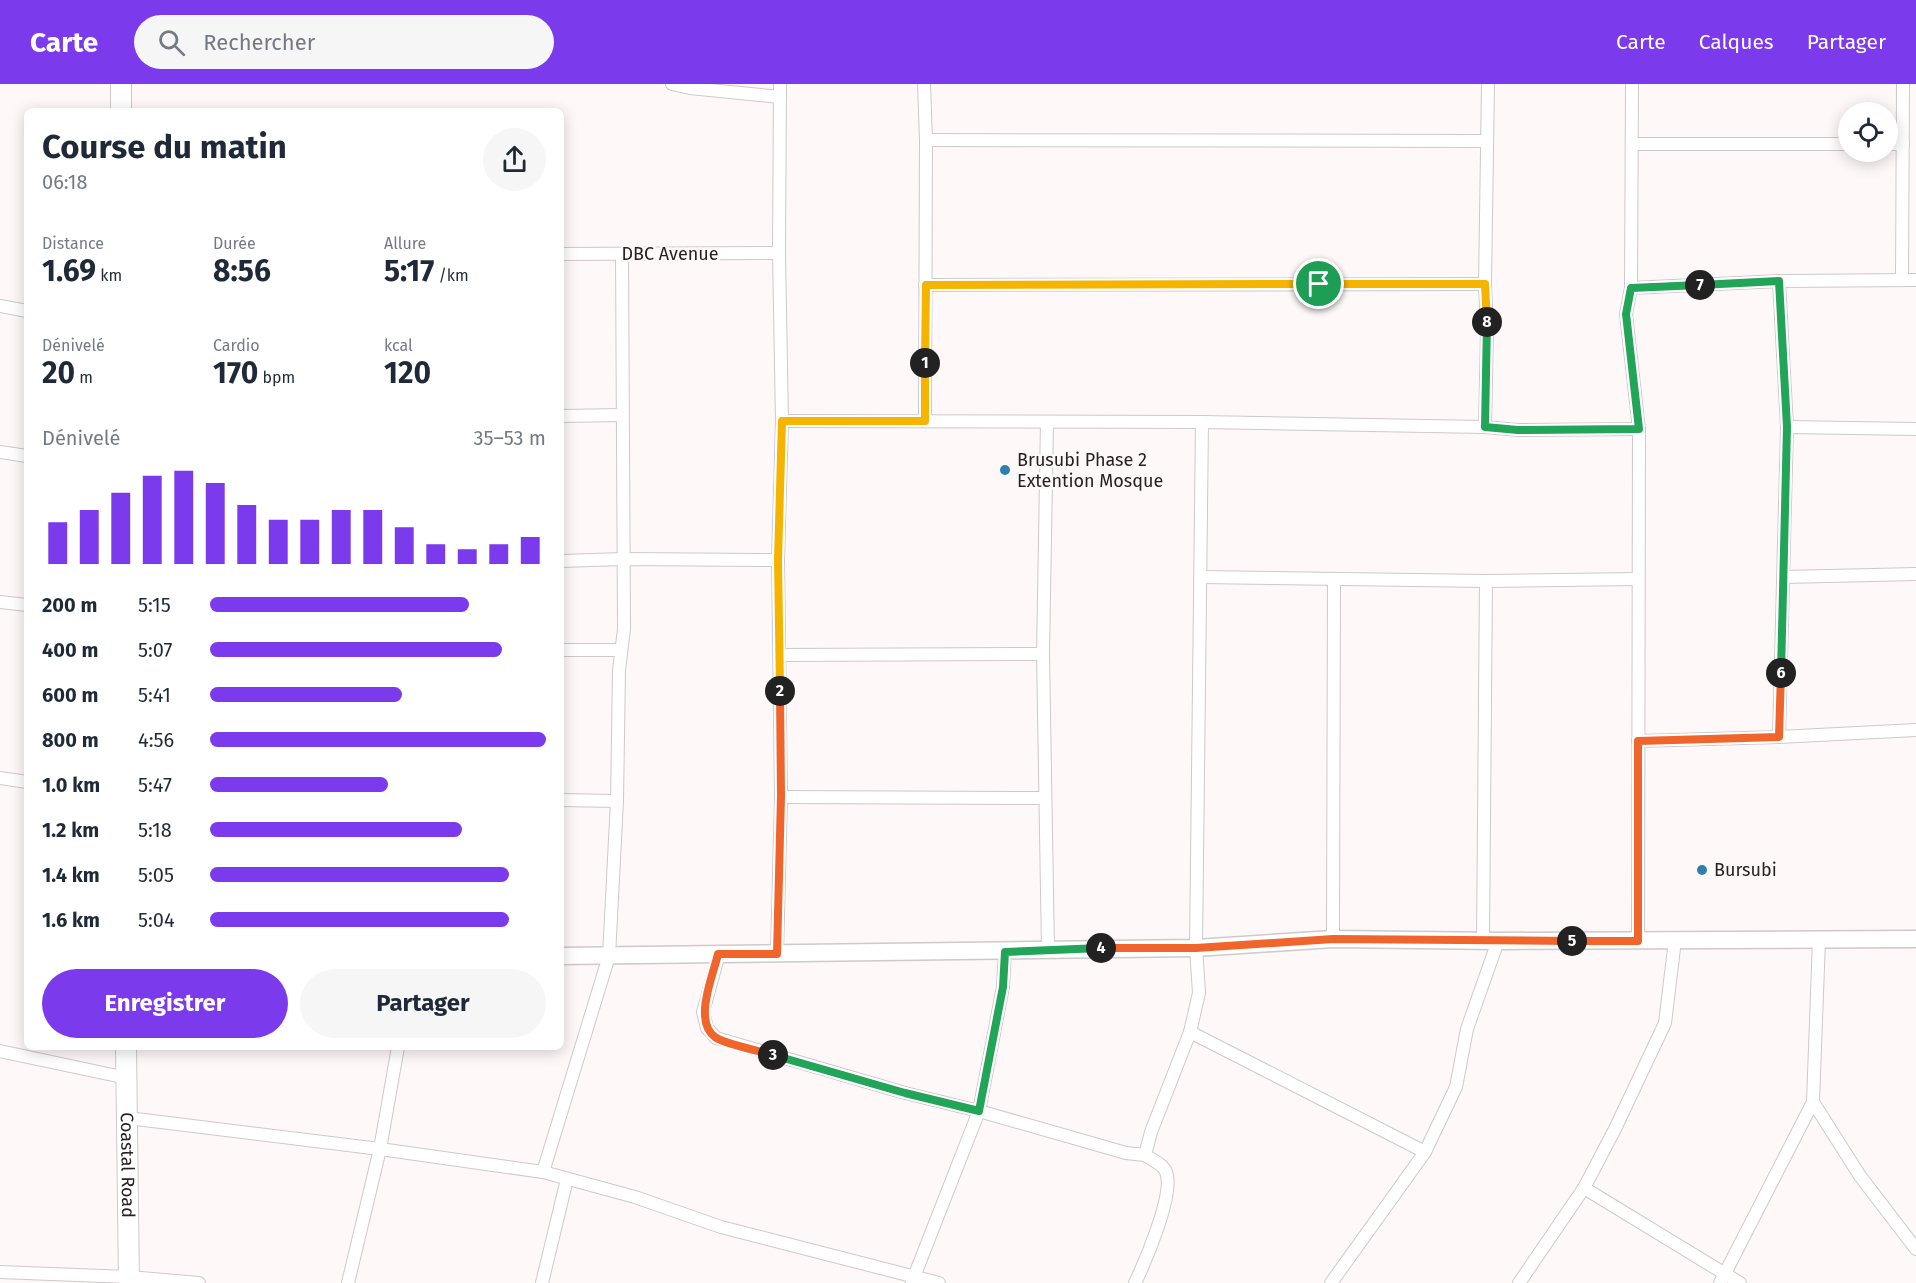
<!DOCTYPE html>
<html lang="fr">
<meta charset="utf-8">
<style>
body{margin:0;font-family:"Fira Sans",sans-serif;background:#f6f6f7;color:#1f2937;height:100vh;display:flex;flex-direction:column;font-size:22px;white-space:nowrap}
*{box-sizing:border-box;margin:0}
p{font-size:20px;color:#747a83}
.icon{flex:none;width:33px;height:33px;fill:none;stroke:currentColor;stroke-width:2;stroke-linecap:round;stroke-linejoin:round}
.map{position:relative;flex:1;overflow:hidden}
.drawer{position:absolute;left:24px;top:24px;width:540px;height:942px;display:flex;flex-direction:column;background:#fff;border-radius:9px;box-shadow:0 3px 15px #0003}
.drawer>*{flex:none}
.tools{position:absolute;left:1838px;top:18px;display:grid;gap:12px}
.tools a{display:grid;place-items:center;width:60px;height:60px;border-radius:50%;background:#fff;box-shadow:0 3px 15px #0003;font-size:30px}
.pin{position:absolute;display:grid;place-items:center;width:51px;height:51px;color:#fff;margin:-26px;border:3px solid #fff;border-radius:50%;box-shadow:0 2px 6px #0007}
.km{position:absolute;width:30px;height:30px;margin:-15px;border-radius:50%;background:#222;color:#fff;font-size:16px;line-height:30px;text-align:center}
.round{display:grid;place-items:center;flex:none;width:63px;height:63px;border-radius:32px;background:#f6f6f7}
.head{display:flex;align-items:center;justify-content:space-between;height:102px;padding:0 18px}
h1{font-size:33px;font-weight:700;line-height:45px}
.stats{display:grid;grid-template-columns:repeat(3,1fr);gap:9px;height:102px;padding:6px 18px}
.stats div{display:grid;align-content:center}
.stats b{font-size:30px;font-weight:700}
.stats small{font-size:16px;font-weight:400}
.stats p{font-size:16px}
.chart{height:168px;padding:12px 18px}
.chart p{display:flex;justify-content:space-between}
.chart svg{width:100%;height:108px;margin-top:6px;stroke:#7c3aed;stroke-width:6}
.cta{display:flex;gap:12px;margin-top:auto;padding:12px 18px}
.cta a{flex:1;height:69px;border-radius:36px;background:#7c3aed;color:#fff;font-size:24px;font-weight:700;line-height:69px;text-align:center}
.cta a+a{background:#f6f6f7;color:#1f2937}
ul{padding:0 18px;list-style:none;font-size:20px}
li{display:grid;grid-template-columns:96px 72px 1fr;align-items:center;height:45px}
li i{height:15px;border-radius:8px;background:#7c3aed}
header{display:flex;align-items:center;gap:36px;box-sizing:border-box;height:84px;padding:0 30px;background:#7c3aed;color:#fff}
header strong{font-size:28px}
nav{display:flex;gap:33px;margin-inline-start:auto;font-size:21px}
.search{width:420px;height:54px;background:#f6f6f7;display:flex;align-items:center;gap:15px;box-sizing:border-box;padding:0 21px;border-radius:33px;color:#747a83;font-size:22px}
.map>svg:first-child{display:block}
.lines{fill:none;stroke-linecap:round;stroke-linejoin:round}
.street-casing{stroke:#cec9ca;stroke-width:14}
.secondary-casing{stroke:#cec9ca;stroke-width:19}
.primary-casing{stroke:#cec9ca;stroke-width:22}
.street{stroke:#fff;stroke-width:12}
.secondary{stroke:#fff;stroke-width:16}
.primary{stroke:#fff;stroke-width:20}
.split-1-casing{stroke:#fff;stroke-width:12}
.split-2-casing{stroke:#fff;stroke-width:12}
.split-3-casing{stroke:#fff;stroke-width:12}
.split-4-casing{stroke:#fff;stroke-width:12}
.split-5-casing{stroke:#fff;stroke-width:12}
.split-6-casing{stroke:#fff;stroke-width:12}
.split-7-casing{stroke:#fff;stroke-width:12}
.split-8-casing{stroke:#fff;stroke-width:12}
.split-9-casing{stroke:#fff;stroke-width:12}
.split-1{stroke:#f5b400;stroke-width:8}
.split-2{stroke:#f5b400;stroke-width:8}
.split-3{stroke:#f0652b;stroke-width:8}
.split-4{stroke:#22a559;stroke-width:8}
.split-5{stroke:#f0652b;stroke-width:8}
.split-6{stroke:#f0652b;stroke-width:8}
.split-7{stroke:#22a559;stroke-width:8}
.split-8{stroke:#22a559;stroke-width:8}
.split-9{stroke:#f5b400;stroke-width:8}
.poi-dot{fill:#2e7eb0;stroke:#fef8f9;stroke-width:2}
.labels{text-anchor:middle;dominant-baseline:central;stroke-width:5;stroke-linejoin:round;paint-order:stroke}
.street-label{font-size:18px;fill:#242222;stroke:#fef8f9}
.poi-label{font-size:18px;fill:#242222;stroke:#fef8f9;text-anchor:start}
</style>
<header>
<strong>Carte</strong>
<div class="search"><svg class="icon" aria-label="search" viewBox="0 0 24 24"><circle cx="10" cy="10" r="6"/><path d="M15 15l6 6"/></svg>Rechercher</div>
<nav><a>Carte</a><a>Calques</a><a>Partager</a></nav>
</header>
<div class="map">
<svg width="1916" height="1199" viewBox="0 0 1916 1199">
<rect width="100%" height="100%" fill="#fef8f9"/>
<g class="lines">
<defs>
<g id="street">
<polyline points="672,0 690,4 780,13"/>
<polyline points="924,0 926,56 925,337"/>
<polyline points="1632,0 1631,204 1626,230 1639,345 1638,857"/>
<polyline points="926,56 1487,57"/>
<polyline points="1633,60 1848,60"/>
<polyline points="1887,60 1903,60"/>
<polyline points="561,170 779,169"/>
<polyline points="1902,196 1903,0"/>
<polyline points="1779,197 1787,343 1779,653"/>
<polyline points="925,201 1485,200"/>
<polyline points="1631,204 1779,197 1916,196"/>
<polyline points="0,222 27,227"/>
<polyline points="561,332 622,331"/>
<polyline points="782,337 1202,338 1485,343 1518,346 1639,345"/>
<polyline points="1047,338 1043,570 1048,865"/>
<polyline points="1485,343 1487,248 1485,200 1488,0"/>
<polyline points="1787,343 1916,345"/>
<polyline points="0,368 27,372"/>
<polyline points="561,477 623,475 778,476"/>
<polyline points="1200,493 1486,497 1637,495"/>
<polyline points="1784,493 1916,490"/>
<polyline points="0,518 27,521"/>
<polyline points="561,566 621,566"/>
<polyline points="780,571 1043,570"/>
<polyline points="1638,657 1779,653 1916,646"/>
<polyline points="0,694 27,698"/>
<polyline points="781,713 1044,714"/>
<polyline points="561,716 617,717"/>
<polyline points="1333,855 1334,495"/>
<polyline points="1483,856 1486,497"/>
<polyline points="719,870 703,928 707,944 716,954 905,1009 979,1027 1126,1069 1145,1071"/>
<polyline points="777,870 781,713 778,476 782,337 779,169 780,0"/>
<polyline points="1190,948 1425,1068"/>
<polyline points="0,967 127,994"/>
<polyline points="1813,1018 1860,1092 1916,1165"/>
<polyline points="128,1034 380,1065 543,1088 635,1113 721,1143 939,1199"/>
<polyline points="543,1088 609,872 617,717 619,586 624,545 622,170"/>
<polyline points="1584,1104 1740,1199"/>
<polyline points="0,1188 129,1193 199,1199"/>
<polyline points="912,1198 979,1027 1003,903 1005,868"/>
<polyline points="348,1199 380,1065 398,963"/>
<polyline points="542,1199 567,1095"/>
<path d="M1135,1199C1145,1178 1175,1109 1166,1088C1163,1080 1152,1076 1145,1071L1151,1048L1190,948L1199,909L1196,864L1202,338"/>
<polyline points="1331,1199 1425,1068 1456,1003 1467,945 1498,857"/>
<polyline points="1519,1199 1584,1104 1615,1045 1665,939 1675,856"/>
<polyline points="1720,1199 1813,1018 1819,856"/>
</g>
<polyline id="secondary" points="561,872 1196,864 1333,855 1498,857 1916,855"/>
<g id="primary">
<polyline points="121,0 121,27"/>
<path id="s1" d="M126,963L129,1199"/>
</g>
</defs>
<use href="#street" class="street-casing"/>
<use href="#secondary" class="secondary-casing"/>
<use href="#primary" class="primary-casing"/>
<use href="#street" class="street"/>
<use href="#secondary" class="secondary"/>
<use href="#primary" class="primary"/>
</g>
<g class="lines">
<defs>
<polyline id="split-1" points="925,279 926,201 1319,200"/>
<polyline id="split-2" points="780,607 778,476 782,337 925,337 925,279"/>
<path id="split-3" d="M773,971C760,967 724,960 715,953C693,937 713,892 718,870H777L781,712L780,607"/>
<polyline id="split-4" points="773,971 905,1009 979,1027 1003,903 1005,868 1101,864"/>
<polyline id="split-5" points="1101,864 1196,864 1333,855 1572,857"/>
<polyline id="split-6" points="1572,857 1638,857 1638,657 1779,653 1781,589"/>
<polyline id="split-7" points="1700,201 1779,197 1787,343 1781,589"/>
<polyline id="split-8" points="1487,238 1485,343 1518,346 1639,345 1626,230 1631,204 1700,201"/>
<polyline id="split-9" points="1319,200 1485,200 1487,238"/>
</defs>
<use href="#split-1" class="split-1-casing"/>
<use href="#split-2" class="split-2-casing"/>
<use href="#split-3" class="split-3-casing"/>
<use href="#split-4" class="split-4-casing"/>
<use href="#split-5" class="split-5-casing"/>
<use href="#split-6" class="split-6-casing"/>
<use href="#split-7" class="split-7-casing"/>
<use href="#split-8" class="split-8-casing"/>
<use href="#split-9" class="split-9-casing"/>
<use href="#split-1" class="split-1"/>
<use href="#split-2" class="split-2"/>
<use href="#split-3" class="split-3"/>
<use href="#split-4" class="split-4"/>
<use href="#split-5" class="split-5"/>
<use href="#split-6" class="split-6"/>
<use href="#split-7" class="split-7"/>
<use href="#split-8" class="split-8"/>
<use href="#split-9" class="split-9"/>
</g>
<g class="poi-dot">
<circle cx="1005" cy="386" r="6"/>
<circle cx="1702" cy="786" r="6"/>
</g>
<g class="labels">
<g class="street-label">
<text x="670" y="170">DBC Avenue</text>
<text stroke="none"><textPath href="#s1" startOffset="118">Coastal Road</textPath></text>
</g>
<g class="poi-label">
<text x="1017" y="376">Brusubi Phase 2<tspan x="1017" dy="21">Extention Mosque</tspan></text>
<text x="1714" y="786">Bursubi</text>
</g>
</g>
</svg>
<div class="tools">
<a><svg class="icon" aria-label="locate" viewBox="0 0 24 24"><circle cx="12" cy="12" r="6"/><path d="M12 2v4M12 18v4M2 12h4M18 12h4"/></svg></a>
</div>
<div class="pin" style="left:1319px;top:200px;background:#1e9e55"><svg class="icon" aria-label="arrive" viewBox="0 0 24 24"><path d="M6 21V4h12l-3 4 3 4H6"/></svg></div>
<b class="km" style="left:925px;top:279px">1</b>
<b class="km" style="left:780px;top:607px">2</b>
<b class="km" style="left:773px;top:971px">3</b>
<b class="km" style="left:1101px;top:864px">4</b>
<b class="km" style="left:1572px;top:857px">5</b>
<b class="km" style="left:1781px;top:589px">6</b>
<b class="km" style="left:1700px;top:201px">7</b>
<b class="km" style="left:1487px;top:238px">8</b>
<section class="drawer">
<div class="head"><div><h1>Course du matin</h1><p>06:18</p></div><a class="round"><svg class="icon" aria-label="share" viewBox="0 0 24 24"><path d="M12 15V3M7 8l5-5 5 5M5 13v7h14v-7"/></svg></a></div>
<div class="stats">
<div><p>Distance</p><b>1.69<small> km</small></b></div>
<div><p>Durée</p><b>8:56</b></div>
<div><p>Allure</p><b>5:17<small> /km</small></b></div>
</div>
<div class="stats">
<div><p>Dénivelé</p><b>20<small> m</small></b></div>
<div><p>Cardio</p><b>170<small> bpm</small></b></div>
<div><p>kcal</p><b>120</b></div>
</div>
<div class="chart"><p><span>Dénivelé</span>35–53 m</p>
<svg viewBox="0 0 160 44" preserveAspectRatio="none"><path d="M5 44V27M15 44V22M25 44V15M35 44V8M45 44V6M55 44V11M65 44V20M75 44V26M85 44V26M95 44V22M105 44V22M115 44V29M125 44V36M135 44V38M145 44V36M155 44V33"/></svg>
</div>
<ul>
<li><b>200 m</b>5:15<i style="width:77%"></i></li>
<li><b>400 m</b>5:07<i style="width:87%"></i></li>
<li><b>600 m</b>5:41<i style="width:57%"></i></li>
<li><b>800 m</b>4:56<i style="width:100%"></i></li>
<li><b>1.0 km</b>5:47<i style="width:53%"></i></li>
<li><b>1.2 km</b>5:18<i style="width:75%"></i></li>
<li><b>1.4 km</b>5:05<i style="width:89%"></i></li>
<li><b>1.6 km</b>5:04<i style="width:89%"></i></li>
</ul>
<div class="cta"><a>Enregistrer</a><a>Partager</a></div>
</section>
</div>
